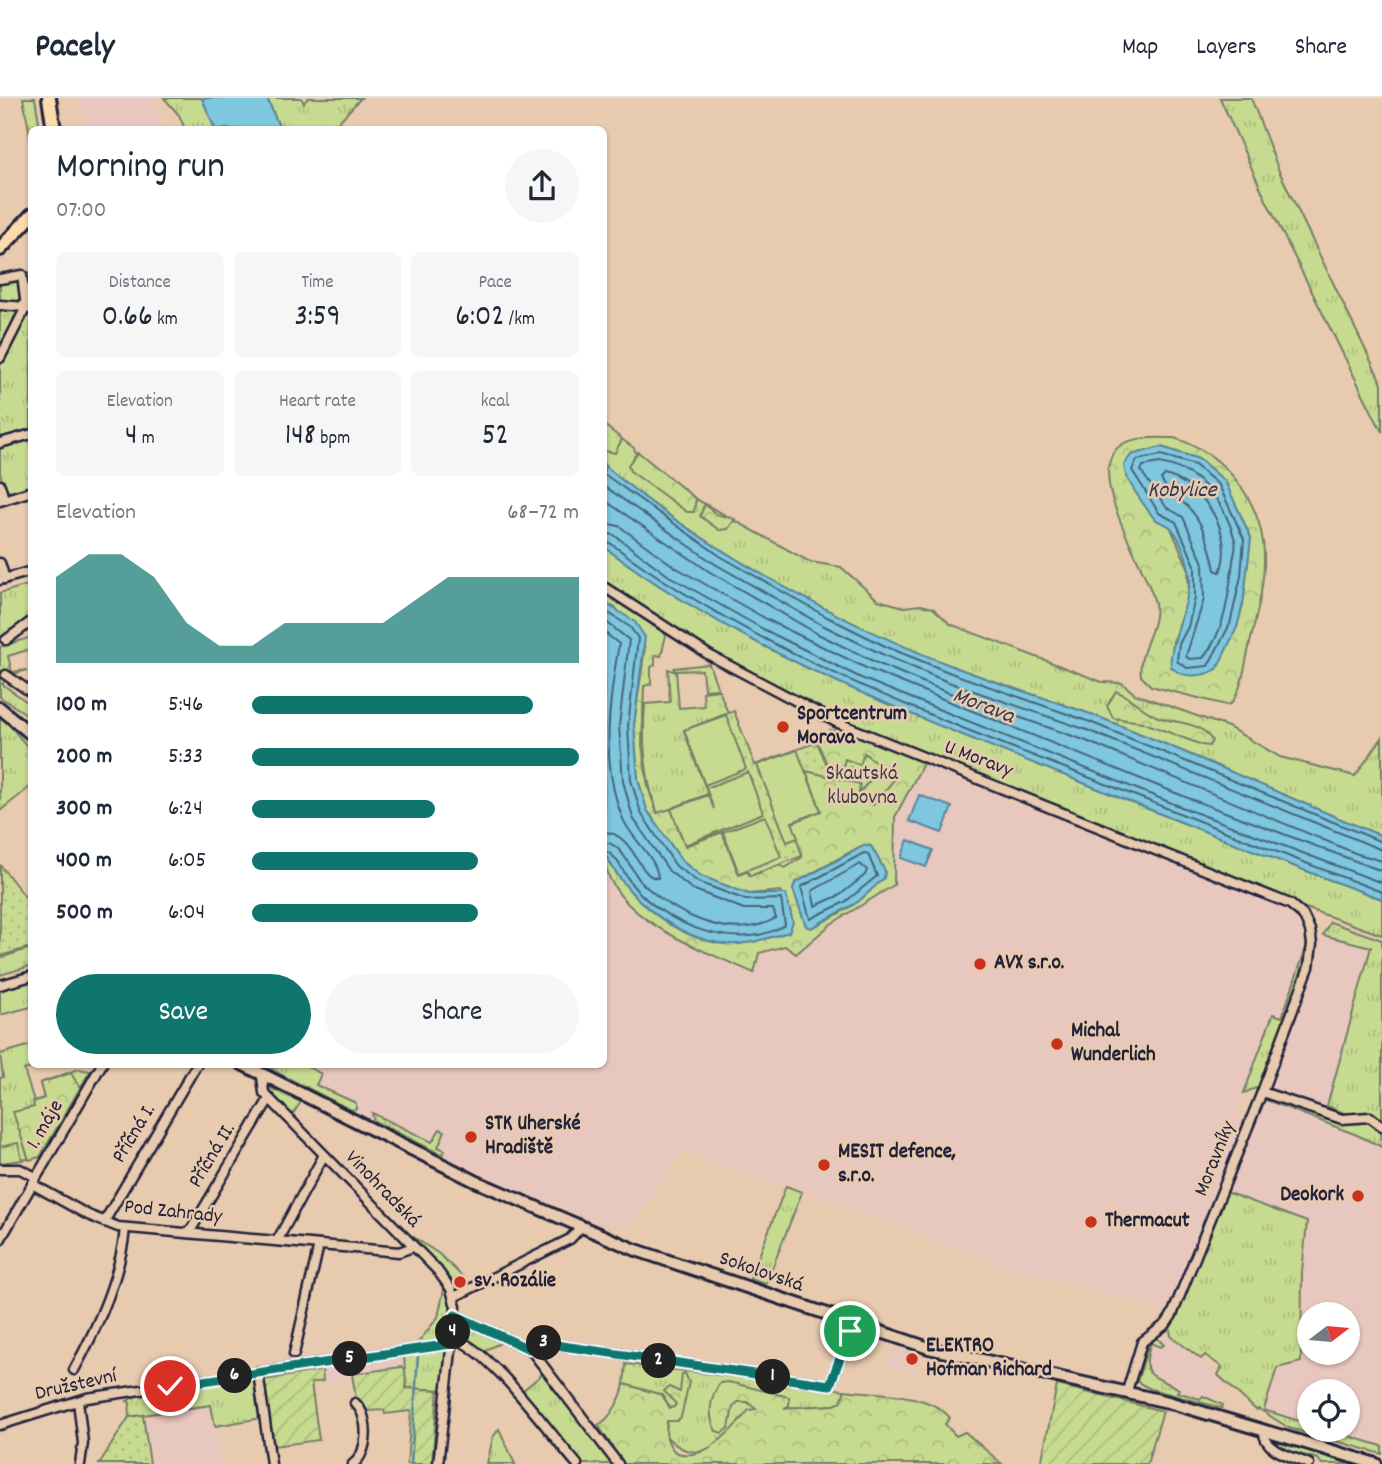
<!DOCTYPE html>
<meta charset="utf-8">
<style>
body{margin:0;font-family:Dekko,sans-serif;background:#f6f6f7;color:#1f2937;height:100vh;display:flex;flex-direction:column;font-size:26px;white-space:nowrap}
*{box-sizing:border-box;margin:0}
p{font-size:23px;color:#747a83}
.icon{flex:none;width:38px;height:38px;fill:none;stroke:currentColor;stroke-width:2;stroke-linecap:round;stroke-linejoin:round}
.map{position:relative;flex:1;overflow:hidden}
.side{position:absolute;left:28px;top:28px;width:579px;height:942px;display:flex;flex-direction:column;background:#fff;border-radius:10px;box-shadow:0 2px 5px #0004}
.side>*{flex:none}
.needle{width:46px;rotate:74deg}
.buttons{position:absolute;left:1297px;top:1204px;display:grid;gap:14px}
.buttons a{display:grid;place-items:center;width:63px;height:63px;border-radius:50%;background:#fff;box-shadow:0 2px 5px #0004;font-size:35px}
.pin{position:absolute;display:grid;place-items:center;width:60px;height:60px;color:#fff;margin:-30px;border:4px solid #fff;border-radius:50%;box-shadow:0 2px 7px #0007}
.km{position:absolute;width:35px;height:35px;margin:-18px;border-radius:50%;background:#222;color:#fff;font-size:19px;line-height:35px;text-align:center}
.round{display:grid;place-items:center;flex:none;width:74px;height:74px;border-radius:37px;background:#f6f6f7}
.headline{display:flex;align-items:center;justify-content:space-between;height:119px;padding:0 28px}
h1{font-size:38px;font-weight:600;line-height:52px}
.metrics{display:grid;grid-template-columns:repeat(3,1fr);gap:10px;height:119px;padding:7px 28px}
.metrics div{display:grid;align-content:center;border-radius:10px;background:#f6f6f7;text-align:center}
.metrics b{font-size:30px;font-weight:600}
.metrics small{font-size:19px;font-weight:400}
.metrics p{font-size:19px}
.chart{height:196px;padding:14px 28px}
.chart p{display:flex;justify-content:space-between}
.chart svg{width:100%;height:126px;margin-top:7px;fill:#0f766e;opacity:.7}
.primary-button{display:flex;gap:14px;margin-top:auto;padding:14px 28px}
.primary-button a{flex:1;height:80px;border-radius:42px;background:#0f766e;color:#fff;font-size:28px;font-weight:600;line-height:80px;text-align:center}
.primary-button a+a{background:#f6f6f7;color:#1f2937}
ul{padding:0 28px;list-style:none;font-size:23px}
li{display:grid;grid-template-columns:112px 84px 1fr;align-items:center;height:52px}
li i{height:18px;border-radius:9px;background:#0f766e}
header{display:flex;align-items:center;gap:42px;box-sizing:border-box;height:98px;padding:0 35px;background:#fff;border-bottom:2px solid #e0e1e3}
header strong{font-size:33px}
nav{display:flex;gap:38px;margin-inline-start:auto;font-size:24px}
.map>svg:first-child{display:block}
.built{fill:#e8c7bf;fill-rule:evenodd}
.grass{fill:url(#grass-tufts);stroke:#747e66;stroke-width:2}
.forest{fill:url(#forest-crowns);stroke:#747e66;stroke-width:2;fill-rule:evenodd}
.park{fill:url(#park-dots);stroke:#747e66;stroke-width:2}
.garden{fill:url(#garden-furrows);stroke:#747e66;stroke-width:2}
.pitch{fill:#c7db90;stroke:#747e66;stroke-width:2}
.water{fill:#7ec7de;stroke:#59859d;stroke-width:2}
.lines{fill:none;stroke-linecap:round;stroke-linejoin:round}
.shore{stroke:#47647c;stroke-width:2}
.stream{stroke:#59859d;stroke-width:2.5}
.minor-casing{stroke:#22223b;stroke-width:13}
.secondary-casing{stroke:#22223b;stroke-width:16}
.primary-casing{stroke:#22223b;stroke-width:18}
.minor{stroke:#e8cbaf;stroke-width:8}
.secondary{stroke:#e8cbaf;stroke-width:10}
.primary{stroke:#fedbac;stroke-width:12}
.route-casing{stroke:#fff;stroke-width:14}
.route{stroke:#0f766e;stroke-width:9}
.poi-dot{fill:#c8321e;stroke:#e8cbaf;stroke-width:2.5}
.labels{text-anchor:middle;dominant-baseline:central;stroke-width:5;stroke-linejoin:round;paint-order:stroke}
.poi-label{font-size:21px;font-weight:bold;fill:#22223b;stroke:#e8cbaf;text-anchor:start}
.street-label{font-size:21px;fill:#22223b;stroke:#e8cbaf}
.park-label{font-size:21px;fill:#3b3e48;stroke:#e8cbaf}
.water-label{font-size:23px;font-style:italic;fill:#303b53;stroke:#e8cbaf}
</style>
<header>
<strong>Pacely</strong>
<nav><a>Map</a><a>Layers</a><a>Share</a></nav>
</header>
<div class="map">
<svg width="1382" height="1366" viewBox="0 0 1382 1366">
<defs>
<pattern id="grass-tufts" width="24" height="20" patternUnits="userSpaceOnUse" patternTransform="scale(1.75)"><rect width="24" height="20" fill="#c7db90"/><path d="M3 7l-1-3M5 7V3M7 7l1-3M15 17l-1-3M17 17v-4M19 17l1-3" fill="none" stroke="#abbc7d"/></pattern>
<pattern id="forest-crowns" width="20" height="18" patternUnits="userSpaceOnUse" patternTransform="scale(1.75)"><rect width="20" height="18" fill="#c7db90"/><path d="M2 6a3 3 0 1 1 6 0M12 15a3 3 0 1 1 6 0" fill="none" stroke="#abbc7d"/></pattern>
<pattern id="park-dots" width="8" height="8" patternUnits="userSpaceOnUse" patternTransform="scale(1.75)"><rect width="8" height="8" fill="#c7db90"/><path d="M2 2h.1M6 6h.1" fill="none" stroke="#abbc7d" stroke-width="1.8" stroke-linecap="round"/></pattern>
<pattern id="garden-furrows" width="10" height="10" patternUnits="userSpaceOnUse" patternTransform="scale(1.75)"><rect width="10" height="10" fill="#c7db90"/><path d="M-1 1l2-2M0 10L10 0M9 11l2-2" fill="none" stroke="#abbc7d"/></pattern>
</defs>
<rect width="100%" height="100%" fill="#e8cbaf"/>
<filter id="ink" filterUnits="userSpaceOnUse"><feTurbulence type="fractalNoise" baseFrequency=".0143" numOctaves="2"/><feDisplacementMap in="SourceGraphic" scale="14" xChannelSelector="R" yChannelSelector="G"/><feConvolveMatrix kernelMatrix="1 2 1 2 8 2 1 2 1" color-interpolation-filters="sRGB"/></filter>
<g filter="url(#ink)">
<g class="built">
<polygon points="85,0 152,0 164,31 89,31 78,3"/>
<polygon points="926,665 1006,696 1004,703 1020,710 1024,704 1291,811 1304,825 1306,850 1282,919 1273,916 1236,1014 1247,1019 1167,1215 1115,1196 1108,1199 1032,1174 1042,1147 1030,1178 849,1110 700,1061 683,1051 628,1132 607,1124 604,1128 475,1073 260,966 604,966 604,772 620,796 641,817 685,844 754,874 758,855 785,848 797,853 831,826 894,787 895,719"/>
<polygon points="1324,837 1374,839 1382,1022 1371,1016 1351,1018 1269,989"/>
<path d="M1265,1002L1381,1049L1382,1348L1330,1332H1348V1293H1309V1326L1263,1312L1277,1269L1301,1264L1302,1174L1307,1125L1226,1094ZM1309,1216H1348V1255H1309Z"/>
<polygon points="1170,1235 1226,1283 1213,1305 1146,1278 1146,1258 1152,1244"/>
<polygon points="893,1249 920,1257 915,1276 887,1268"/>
<polygon points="404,1256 405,1274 324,1286 321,1267"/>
<polygon points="209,1283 221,1366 150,1366 143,1317"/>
</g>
<g class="grass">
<polygon points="23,0 35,0 40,31 32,32 31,43"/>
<polygon points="164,0 202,0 215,31 185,31 179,17"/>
<polygon points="267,0 301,0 304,5 308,0 361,0 331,32 280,31"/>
<polygon points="1220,0 1251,0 1279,73 1382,286 1382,334 1266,102"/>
<polygon points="31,175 31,332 0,341 0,180"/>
<path d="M604,328L634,350L641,371L690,405L696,401L810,464L841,469L878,502L904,509L921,507L933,510L950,526L1102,584L1122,585L1135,596L1228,629L1280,659L1355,678L1382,640V738C1285,699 1190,654 1093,617C1046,600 998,586 952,568C838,524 697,447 604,367Z"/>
<polygon points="31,340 31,390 15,395 6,393 0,375 0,350"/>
<path d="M604,449C748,557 911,616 1076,682C1178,723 1279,764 1382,801V837L1300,808L840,623L685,541L604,487Z"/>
<polygon points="31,486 31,519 0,543 0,495"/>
<polygon points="31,539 31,551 8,558 12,574 27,572 13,576 2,586 27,604 31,599 31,619 0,599 0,549"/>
<path d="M709,566L718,591L704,592L702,572L676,573L679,610L704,608L703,594L719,592L728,615L684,633L708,696L658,716C644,680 642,644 645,606L670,604L668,571L674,573V570Z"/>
<polygon points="0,616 32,654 31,688 0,713"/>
<polygon points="1330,824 1382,842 1382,1022 1371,1016 1351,1018 1327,1008 1371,849 1323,837"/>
<polygon points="31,850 31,868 0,877 0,860"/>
<polygon points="1306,850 1301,881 1261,988 1244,995 1273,916 1282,919"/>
<polygon points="31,880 31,909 0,917 0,889"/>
<polygon points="31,947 32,966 44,966 24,972 34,1003 44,1000 40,985 78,971 90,973 40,1059 0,1065 0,980 3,979 0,956"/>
<polygon points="288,966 303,966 321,976 316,987 356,1005 356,1011 351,1012 270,971"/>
<polygon points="1271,1000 1345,1025 1370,1024 1381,1034 1382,1049 1357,1037 1266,1002"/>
<polygon points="372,1015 432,1044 440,1031 445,1033 438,1049 445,1052 443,1057 374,1023"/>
<polygon points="786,1088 802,1094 766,1186 750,1181"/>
<polygon points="1226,1094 1307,1124 1302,1174 1301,1264 1277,1270 1264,1312 1309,1326 1309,1332 1329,1332 1382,1348 1382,1356 1289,1330 1259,1311 1256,1312 1218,1277 1222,1269 1205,1257 1201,1261 1171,1238 1170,1231"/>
<polygon points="406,1134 439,1156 469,1185 467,1188 462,1189 451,1183"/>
<path d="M445,1187C453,1203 455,1232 440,1244L417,1246L438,1219Z"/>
<polygon points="460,1223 505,1243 483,1253 458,1236"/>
<path d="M1157,1240L1164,1247L1160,1249L1151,1245C1139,1281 1153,1276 1179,1291L1177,1294L1200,1301L1203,1298L1223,1307L1222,1310L1151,1291L1137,1284L1150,1242Z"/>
<polygon points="443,1251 447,1258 442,1292 406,1290 404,1256"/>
<path d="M626,1266L845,1292L841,1304L835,1307L780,1310L741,1321C721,1355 691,1366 665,1337L670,1310L663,1297L624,1286Z"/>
<polygon points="545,1274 612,1366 579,1366 521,1294"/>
<polygon points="255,1280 262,1320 215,1328 211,1307 129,1319 130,1305 127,1303 134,1299 133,1295"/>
<polygon points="499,1331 515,1366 487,1366 493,1339"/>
</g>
<g class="forest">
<polygon points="604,327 622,341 615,355 604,353"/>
<path d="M1174,340C1228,356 1266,408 1264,466C1263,492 1256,520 1250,545C1245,565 1243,590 1231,606L1226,607L1151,588L1141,578C1137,553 1159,530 1155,506C1149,470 1080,376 1121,347C1135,338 1158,340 1174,340ZM1161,349L1199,361L1225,383L1251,440L1243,506L1237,529L1217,571C1200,577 1187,580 1171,569L1173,543L1182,527L1189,499L1188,469L1170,428L1154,419L1127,380L1131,357Z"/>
<polygon points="638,354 696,401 694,414 687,414 630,373 628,367"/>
<polygon points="705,406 716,416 735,421 728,431 719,432 700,418"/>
<path d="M604,492L666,537L661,558L655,557V567L651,569V586L644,588L642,647L648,689L657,715L671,711L685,748L723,734L750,778L779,767L785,770L802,759L791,725L805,672L826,664L817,644L832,638L830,632L835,633L837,626L839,631L925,662L895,719L894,787L831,826L796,856L785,848L759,855L754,875C704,852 604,820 604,754C626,799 673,840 725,846C746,848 769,839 789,834L781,793L748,796L701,778L682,763L647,712L638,681L634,627L645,549L616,510L604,504ZM871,748L885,773C870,801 840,816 811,830L806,828L793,791L795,785L859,749Z"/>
<path d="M1116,593C1131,599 1143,613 1158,619C1176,626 1202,623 1212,643L1209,648L1202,647L1142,624L1113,620L1107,608Z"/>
<polygon points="71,975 80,990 40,1059 29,1062 13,1014 34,1009 33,1004 44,1000 40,985"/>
<polygon points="270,990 301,1004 292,1017 268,994"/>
<polygon points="18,1045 22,1062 0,1065 0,1049"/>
<path d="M685,1275L689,1284L681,1319L677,1323H667C665,1335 666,1344 675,1354C704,1366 733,1331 749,1312L756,1311L747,1304H738L733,1309L729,1330L722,1335L716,1333C707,1318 710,1299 720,1285L729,1284L789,1299V1308L784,1310L835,1307L841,1304L845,1292C876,1296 929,1294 950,1320L945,1326L956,1338L965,1334L1002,1366H624L598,1327C610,1322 622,1299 624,1286L662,1297L670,1310L674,1309L676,1306L664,1293L669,1289L680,1294L682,1276Z"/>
<polygon points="1279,1343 1350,1366 1322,1366 1318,1361 1278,1350"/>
</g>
<g class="park">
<polygon points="734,613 755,667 817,644 829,672 841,675 845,661 860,667 864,655 878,666 876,669 879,672 859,695 860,686 806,673 821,713 792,725 802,758 750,778 748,773 739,777 722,734 685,747 671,711 708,696 684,632"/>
<polygon points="0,767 31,806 31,849 0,858"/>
<polygon points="143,1317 150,1366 99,1366 129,1319"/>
</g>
<g class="garden">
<polygon points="401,1269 405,1271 406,1290 438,1292 432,1366 407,1366 411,1313 385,1316 384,1312 368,1313 356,1301 352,1276"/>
<polygon points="322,1272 323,1283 311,1285 319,1342 274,1348 264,1282"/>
<polygon points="1057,1287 1163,1313 1147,1366 1041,1366"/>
</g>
<g class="pitch">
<polygon points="726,617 746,671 705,687 684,632"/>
<polygon points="797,652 821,713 792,724 798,740 787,744 757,667"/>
<polygon points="879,672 893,683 873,707 859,695"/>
<polygon points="748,674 763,715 685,747 671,711 708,697 714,711 706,690"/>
<polygon points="765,718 781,759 739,775 723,734"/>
</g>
<g class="water">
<polygon points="202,0 267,0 280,31 215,31"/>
<path d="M1161,349L1199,361L1225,383L1251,440L1243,506L1237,529L1217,571C1205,578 1182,582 1172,569C1164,560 1191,502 1190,481C1189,465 1182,442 1171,430C1167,425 1158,425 1153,419C1144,407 1129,388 1125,373L1124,367L1131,357Z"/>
<path d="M604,367C697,447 838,524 952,568C998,586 1046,600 1093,617C1190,654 1285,699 1382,738V801C1279,764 1178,723 1076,682C910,616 748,557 604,449Z"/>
<path d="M604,504L635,524L645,539L634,627L638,681L647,712L682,763L701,778L748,796H786L793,824L789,834C769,839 746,848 725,846C673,839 627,800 604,754Z"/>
<polygon points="919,697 952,709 942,735 909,723"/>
<polygon points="908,742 933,752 926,769 901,760"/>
<polygon points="863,748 871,748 885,773 884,780 858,804 811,830 806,828 793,791 795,785"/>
</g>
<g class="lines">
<g class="shore">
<polygon points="1161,357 1195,367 1219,387 1244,441 1241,478 1230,526 1208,568 1187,570 1177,563 1179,546 1188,529 1195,500 1195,467 1176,424 1159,415 1132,372 1137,362"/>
<path d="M1160,365C1202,373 1224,403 1235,442C1237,449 1234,456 1233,463C1229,496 1225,534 1203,560L1189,561L1186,558L1204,501L1203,465L1183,419L1166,409L1141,373L1143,368Z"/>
<polyline points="604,376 720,458 827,519 887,549 951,575 1090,624 1382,744"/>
<path d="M1165,377C1204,387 1235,435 1220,474L1215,472C1211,451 1203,424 1188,409C1175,396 1171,400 1161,381Z"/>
<polyline points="604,388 715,466 822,527 884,557 948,584 1087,632 1382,752"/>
<polyline points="604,402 710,474 818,536 879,566 944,593 1084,642 1355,755 1382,763"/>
<polyline points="604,425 619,428 675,469 768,522 866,570 1193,702 1382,773"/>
<polyline points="604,435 614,437 669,478 763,531 861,580 1189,712 1382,785"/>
<path d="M604,444L610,445C751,550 913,611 1075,674C1178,714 1279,756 1382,794"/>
<path d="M604,512L630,529L638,540L628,628L631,682L641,715L676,768L698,784L746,802L781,801L785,827C738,855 668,828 634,789C625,779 617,755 604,753"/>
<path d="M604,522L629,542L619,628L623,683L633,720L669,773L692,791L744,811H773L776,820C731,845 677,817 643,786C630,773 624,746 604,744"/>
<path d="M604,534L619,546C609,602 600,667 623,721C631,741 657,759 658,780C638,781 635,735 604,734"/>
<polygon points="864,755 868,756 877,778 845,804 810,821 801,789"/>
<polygon points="860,766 867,772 865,777 840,797 815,808 812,793"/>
</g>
<polyline class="stream" points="411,1366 418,1256"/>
<defs>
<g id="minor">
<polyline points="0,181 22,177 26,209 0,207"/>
<polyline points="0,260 26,209 32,212"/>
<polyline points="0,345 32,336"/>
<polyline points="0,387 4,401"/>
<polyline points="0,403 32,393"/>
<polyline points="0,465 5,481"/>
<polyline points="0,482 32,473"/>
<polyline points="604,489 709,557 836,624 1290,806 1303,817 1310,832 1312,846 1309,869 1262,994 1172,1217 1166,1226 1142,1244 1127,1293"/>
<polyline points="6,542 32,523"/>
<polyline points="6,577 32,595"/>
<polyline points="0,887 32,878"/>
<polyline points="262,978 264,995 437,1172 451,1191 456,1209 438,1366"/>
<polyline points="1262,994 1342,1021 1370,1019 1382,1028"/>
<polyline points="0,1071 20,1071 36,1079"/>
<polyline points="32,1086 88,1117 118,1129 399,1154 413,1149"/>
<polyline points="104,1124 197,966"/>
<polyline points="189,1135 269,1001"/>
<polyline points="0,1142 102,966"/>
<polyline points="277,1143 324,1057"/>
<polyline points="454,1199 570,1141 581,1129"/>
<polyline points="455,1217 531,1252 618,1366"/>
<path d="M452,1240C488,1248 550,1336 577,1366"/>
<polyline points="529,1251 542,1245 830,1287 853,1226"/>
<polyline points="294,1256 319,1147"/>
<path d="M74,1272C97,1230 121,1178 125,1130"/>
<polyline points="258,1274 271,1366"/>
<polyline points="78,1303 83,1345 80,1366"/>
<polyline points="0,1327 87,1300 451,1246"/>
<path d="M1264,1333C1263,1353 1294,1359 1309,1366"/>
<path d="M353,1366C369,1355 370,1318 355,1305"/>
</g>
<g id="secondary">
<polyline points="0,610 32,637"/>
<polyline points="242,966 475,1083 636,1152 929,1250 1168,1304 1376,1366"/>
</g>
<g id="primary">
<polyline points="49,0 54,32"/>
<polyline points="0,151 32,117"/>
</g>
</defs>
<use href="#minor" class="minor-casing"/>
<use href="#secondary" class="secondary-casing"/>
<use href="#primary" class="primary-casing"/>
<use href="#minor" class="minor"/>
<use href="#secondary" class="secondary"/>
<use href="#primary" class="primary"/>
</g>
</g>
<g class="lines" filter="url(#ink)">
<defs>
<polyline id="route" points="170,1288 451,1246 455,1217 529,1251 542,1245 830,1287 850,1233"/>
</defs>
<use href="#route" class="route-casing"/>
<use href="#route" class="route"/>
</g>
<g class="poi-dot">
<circle cx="783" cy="629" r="7"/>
<circle cx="980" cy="866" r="7"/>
<circle cx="1057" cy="946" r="7"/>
<circle cx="471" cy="1039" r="7"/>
<circle cx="824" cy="1067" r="7"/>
<circle cx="1358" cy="1098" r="7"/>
<circle cx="1091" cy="1124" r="7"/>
<circle cx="460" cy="1184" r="7"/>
<circle cx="912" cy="1261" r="7"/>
</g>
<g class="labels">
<g class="poi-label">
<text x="797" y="617">Sportcentrum<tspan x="797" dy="24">Morava</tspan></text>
<text x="994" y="866">AVX s.r.o.</text>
<text x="1071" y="934">Michal<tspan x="1071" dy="24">Wunderlich</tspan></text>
<text x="485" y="1027">STK Uherské<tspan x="485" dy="24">Hradiště</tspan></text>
<text x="838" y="1055">MESIT defence,<tspan x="838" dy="24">s.r.o.</tspan></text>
<text x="1344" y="1098" text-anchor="end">Deokork</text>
<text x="1105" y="1124">Thermacut</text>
<text x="474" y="1184">sv. Rozálie</text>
<text x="926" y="1249">ELEKTRO<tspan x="926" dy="24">Hofman Richard</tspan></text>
</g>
<g class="street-label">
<text transform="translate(978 662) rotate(21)">U Moravy</text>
<text transform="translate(46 1027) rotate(-60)">1. máje</text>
<text transform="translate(135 1036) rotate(-59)">Příčná I.</text>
<text transform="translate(213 1058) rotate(-59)">Příčná II.</text>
<text transform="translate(1216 1061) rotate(-68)">Moravníky</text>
<text transform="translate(382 1092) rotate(46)">Vinohradská</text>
<text transform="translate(173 1115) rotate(6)">Pod Zahrady</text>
<text transform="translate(761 1175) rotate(19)">Sokolovská</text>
<text transform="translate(76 1288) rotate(-13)">Družstevní</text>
</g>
<g class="park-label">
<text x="862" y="677">Skautská<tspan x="862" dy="24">klubovna</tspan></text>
</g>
<g class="water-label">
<text x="1182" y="393">Kobylice</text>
<text transform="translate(983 609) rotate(21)">Morava</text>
</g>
</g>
</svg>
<div class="buttons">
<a><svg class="needle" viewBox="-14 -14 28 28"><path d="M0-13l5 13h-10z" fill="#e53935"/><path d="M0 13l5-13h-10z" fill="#747a83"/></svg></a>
<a><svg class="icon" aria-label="locate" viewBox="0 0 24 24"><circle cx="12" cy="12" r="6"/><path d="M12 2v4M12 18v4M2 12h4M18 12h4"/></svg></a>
</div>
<div class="pin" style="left:850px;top:1233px;background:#1e9e55"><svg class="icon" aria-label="arrive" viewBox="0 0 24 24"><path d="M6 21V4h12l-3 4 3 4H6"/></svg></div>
<div class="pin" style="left:170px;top:1288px;background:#d93025"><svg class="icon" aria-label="check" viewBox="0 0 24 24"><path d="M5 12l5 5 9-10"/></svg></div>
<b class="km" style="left:773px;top:1279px">1</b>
<b class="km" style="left:659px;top:1263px">2</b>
<b class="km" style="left:544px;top:1245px">3</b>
<b class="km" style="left:453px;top:1234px">4</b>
<b class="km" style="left:350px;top:1261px">5</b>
<b class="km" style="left:235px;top:1278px">6</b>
<section class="side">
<div class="headline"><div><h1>Morning run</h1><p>07:00</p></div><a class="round"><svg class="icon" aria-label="share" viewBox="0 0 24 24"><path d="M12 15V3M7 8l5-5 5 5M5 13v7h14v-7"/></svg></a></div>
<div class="metrics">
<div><p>Distance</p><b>0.66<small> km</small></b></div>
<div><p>Time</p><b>3:59</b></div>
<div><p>Pace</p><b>6:02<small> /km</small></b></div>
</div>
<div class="metrics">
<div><p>Elevation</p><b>4<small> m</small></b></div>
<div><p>Heart rate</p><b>148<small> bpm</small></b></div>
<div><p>kcal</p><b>52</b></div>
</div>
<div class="chart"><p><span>Elevation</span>68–72 m</p>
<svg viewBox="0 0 160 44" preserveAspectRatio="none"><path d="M0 44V14L10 6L20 6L30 14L40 30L50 38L60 38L70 30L80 30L90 30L100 30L110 22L120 14L130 14L140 14L150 14L160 14V44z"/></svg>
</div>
<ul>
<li><b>100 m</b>5:46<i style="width:86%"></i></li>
<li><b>200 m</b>5:33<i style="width:100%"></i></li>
<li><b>300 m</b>6:24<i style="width:56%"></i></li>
<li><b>400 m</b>6:05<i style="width:69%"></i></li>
<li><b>500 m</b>6:04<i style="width:69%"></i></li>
</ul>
<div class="primary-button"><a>Save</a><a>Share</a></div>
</section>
</div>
